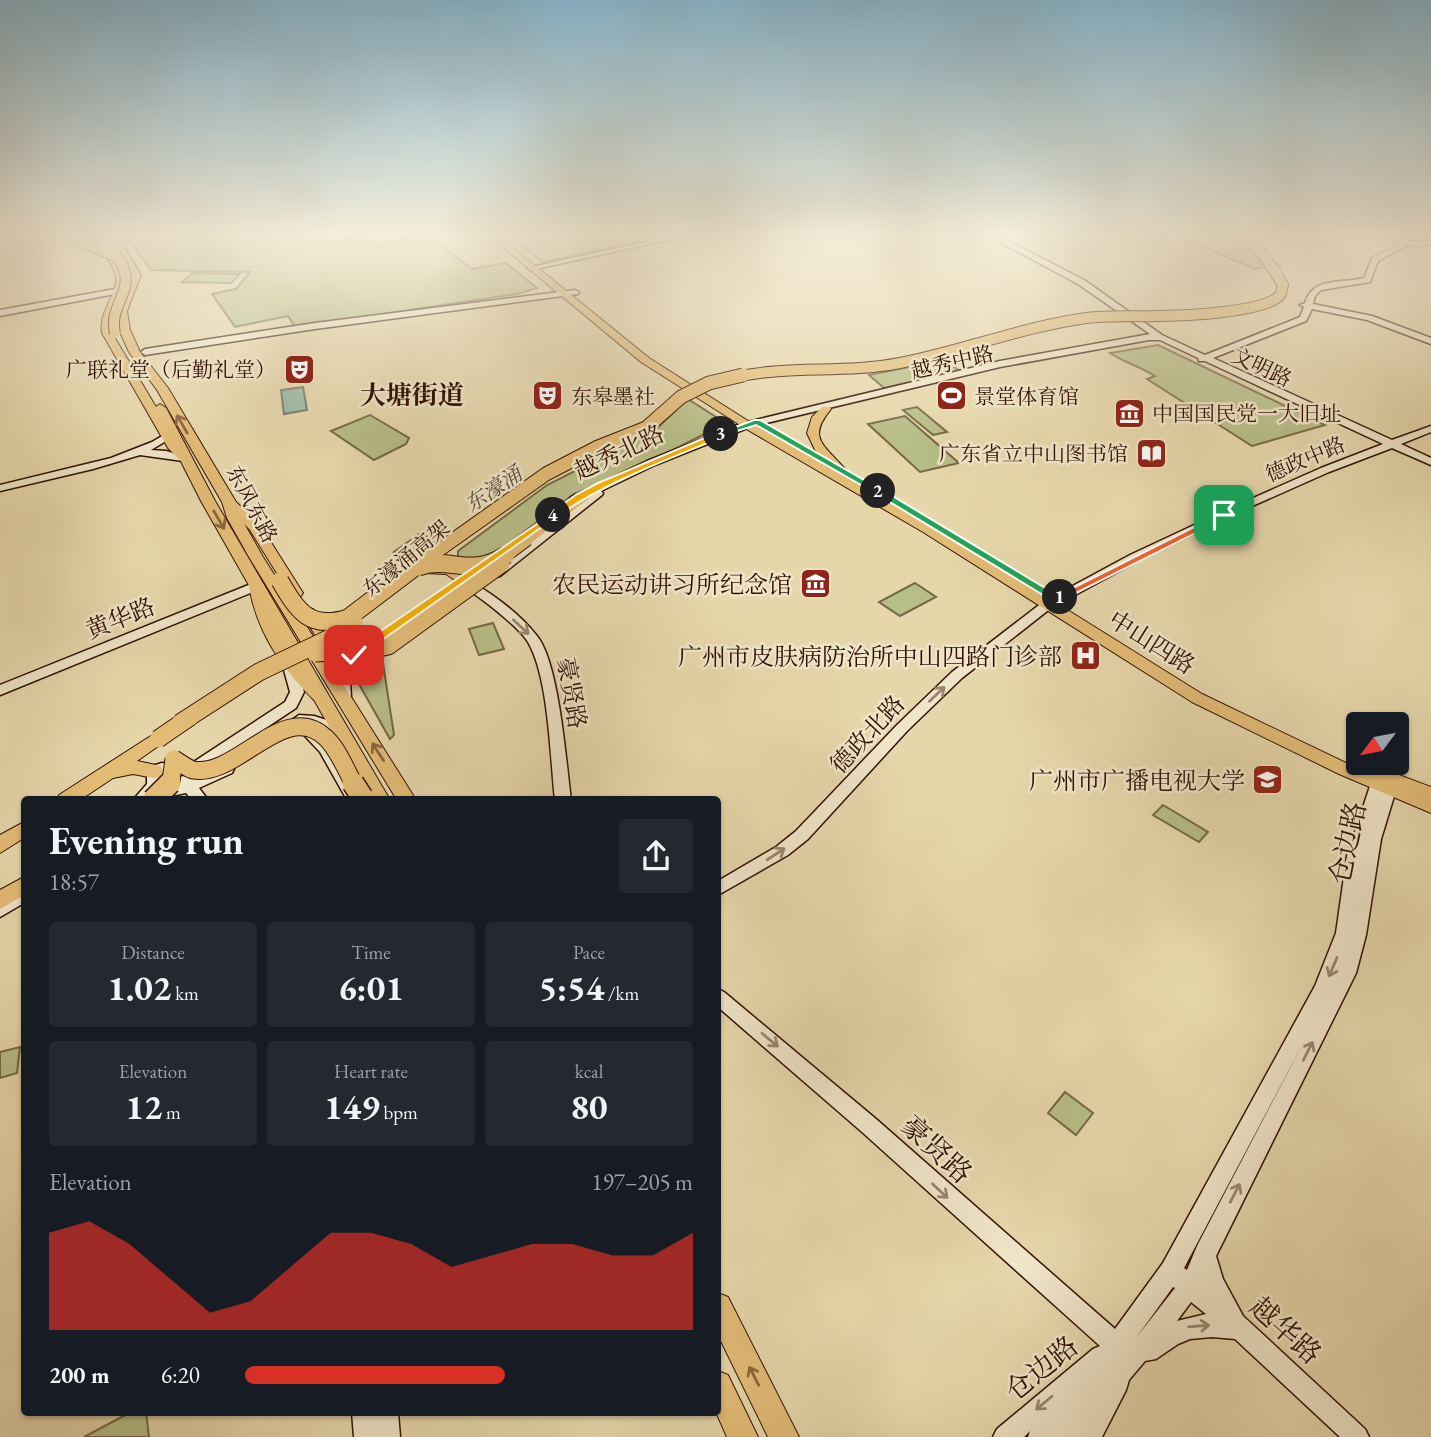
<!DOCTYPE html>
<meta charset="utf-8">
<style>
body{margin:0;font-family:"EB Garamond","Noto Serif SC",serif;background:#242831;color:#f1f3f6;height:100vh;display:flex;flex-direction:column;font-size:26px;white-space:nowrap}
*{box-sizing:border-box;margin:0}
p{font-size:23px;color:#9ea1a6}
.icon{flex:none;width:38px;height:38px;fill:none;stroke:currentColor;stroke-width:2;stroke-linecap:round;stroke-linejoin:round}
.map{position:relative;flex:1;overflow:hidden}
.sheet{position:absolute;left:21px;top:796px;width:700px;height:620px;display:flex;flex-direction:column;background:#171b24;border-radius:7px;box-shadow:0 2px 5px #0004}
.sheet>*{flex:none}
.needle{width:46px;rotate:238deg}
.tools{position:absolute;left:1346px;top:712px;display:grid;gap:14px}
.tools a{display:grid;place-items:center;width:63px;height:63px;border-radius:7px;background:#171b24;box-shadow:0 2px 5px #0004;font-size:35px}
.pin{position:absolute;display:grid;place-items:center;width:60px;height:60px;color:#fff;margin:-30px;border-radius:14px;box-shadow:0 4px 10px #0006}
.km{position:absolute;width:35px;height:35px;margin:-18px;border-radius:50%;background:#222;color:#fff;font-size:19px;line-height:35px;text-align:center}
.round{display:grid;place-items:center;flex:none;width:74px;height:74px;border-radius:7px;background:#242831}
.headline{display:flex;align-items:center;justify-content:space-between;height:119px;padding:0 28px}
h1{font-size:38px;font-weight:700;line-height:52px}
.metrics{display:grid;grid-template-columns:repeat(3,1fr);gap:10px;height:119px;padding:7px 28px}
.metrics div{display:grid;align-content:center;border-radius:7px;background:#242831;text-align:center}
.metrics b{font-size:35px;font-weight:700}
.metrics small{font-size:19px;font-weight:400}
.metrics p{font-size:19px}
.chart{height:196px;padding:14px 28px}
.chart p{display:flex;justify-content:space-between}
.chart svg{width:100%;height:126px;margin-top:7px;fill:#d93025;opacity:.7}
ul{padding:0 28px;list-style:none;font-size:23px}
li{display:grid;grid-template-columns:112px 84px 1fr;align-items:center;height:52px}
li i{height:18px;border-radius:9px;background:#d93025}
.map>svg:first-child{display:block}
.green{fill:#b7be87;stroke:#746845;stroke-width:2}
.water{fill:#96baa7;stroke:#6e7665;stroke-width:2}
.lines{fill:none;stroke-linecap:round;stroke-linejoin:round}
.river{fill:#96baa7;fill-rule:evenodd}
.secondary-casing{stroke:#321103;stroke-width:3}
.primary-casing{stroke:#321103;stroke-width:2}
.highway-casing{stroke:#321103;stroke-width:2}
.secondary{fill:#efe5c8;fill-rule:evenodd}
.primary{fill:#e3bc76;fill-rule:evenodd}
.highway{fill:#e3bc76;fill-rule:evenodd}
.highway-bridge-far3-casing{stroke:#321103;stroke-width:12;stroke-linecap:butt}
.highway-bridge-far2-casing{stroke:#321103;stroke-width:15;stroke-linecap:butt}
.highway-bridge-far1-casing{stroke:#321103;stroke-width:19;stroke-linecap:butt}
.highway-bridge-casing{stroke:#321103;stroke-width:24;stroke-linecap:butt}
.highway-bridge-far3{stroke:#e3bc76;stroke-width:10}
.highway-bridge-far2{stroke:#e3bc76;stroke-width:13}
.highway-bridge-far1{stroke:#e3bc76;stroke-width:17}
.highway-bridge{stroke:#e3bc76;stroke-width:21}
.oneway{stroke:#8a663c}
.oneway2{stroke:#9a866f}
.split-1{fill:#f0652b;stroke:#fff;stroke-width:2}
.split-2{fill:#22a559;stroke:#fff;stroke-width:2}
.split-3{fill:#22a559;stroke:#fff;stroke-width:2}
.split-4{fill:#f5b400;stroke:#fff;stroke-width:2}
.split-5{fill:#f5b400;stroke:#fff;stroke-width:2}
.labels{text-anchor:middle;dominant-baseline:central;stroke-width:5;stroke-linejoin:round;paint-order:stroke}
.far-street-label{font-size:21px;fill:#321103;stroke:#efe5c8}
.far-poi-label{font-size:21px;fill:#321103;stroke:#efe5c8;text-anchor:start}
.far-water-label{font-size:21px;font-style:italic;fill:#554c3c;stroke:#efe5c8}
.street-label{font-size:24px;fill:#321103;stroke:#efe5c8}
.poi-label{font-size:24px;fill:#321103;stroke:#efe5c8;text-anchor:end}
.far-district-label{font-size:26px;font-weight:bold;fill:#321103;stroke:#efe5c8}
.near-street-label{font-size:28px;fill:#321103;stroke:#efe5c8}
</style>
<div class="map">
<svg width="1431" height="1437" viewBox="0 0 1431 1437">
<rect width="100%" height="100%" fill="#e6d7ab"/>
<filter id="stains"><feTurbulence type="fractalNoise" baseFrequency=".00286" numOctaves="4"/><feColorMatrix values="0 0 0 0 .2 0 0 0 0 .09 0 0 0 0 .02 0 0 0 .5 -.17"/></filter>
<radialGradient id="worn" r=".72"><stop offset=".6" stop-color="#630" stop-opacity="0"/><stop offset="1" stop-color="#630" stop-opacity=".3"/></radialGradient>
<g class="green">
<polygon points="124,234 323,234 332,242 366,236 374,245 428,235 472,269 506,263 537,288 517,294 295,327 288,316 235,327 212,294 236,289 250,272 151,270"/>
<polygon points="507,234 622,234 610,237 622,245 543,262"/>
<polygon points="1196,234 1236,234 1263,267 1255,269 1181,238"/>
<polygon points="192,273 240,274 231,283 182,282"/>
<path d="M1158,345L1325,425L1252,446L1147,379L1155,376C1139,366 1125,363 1110,353Z"/>
<polygon points="944,360 960,371 884,388 869,375"/>
<polygon points="688,399 716,417 711,423 717,428 610,481 574,494 487,560 458,558 458,551 547,485 654,431"/>
<polygon points="917,407 947,432 933,435 903,410"/>
<polygon points="370,415 409,438 406,444 374,460 331,431"/>
<polygon points="905,416 959,463 920,472 868,424"/>
<polygon points="419,534 437,540 412,559 394,552"/>
<polygon points="915,583 936,597 900,616 879,602"/>
<polygon points="493,623 504,649 479,655 469,629"/>
<polygon points="382,657 394,735 390,739 355,677"/>
<polygon points="1163,805 1208,832 1199,842 1153,815"/>
<polygon points="20,1047 17,1073 0,1078 0,1052"/>
<polygon points="1065,1092 1093,1113 1076,1135 1048,1113"/>
<polygon points="131,1412 146,1412 149,1437 84,1437"/>
</g>
<polygon class="water" points="303,387 307,410 284,414 281,390"/>
<g class="lines">
<polygon class="river" points="1236,234 1245,234 1271,267 1271,271 1265,271"/>
<defs>
<g id="secondary">
<polygon points="680,234 696,234 531,270 527,268"/>
<path d="M985,234H995L1084,280L1162,335L1205,355L1300,317L1304,307L1300,305L1305,303C1313,276 1342,284 1364,278L1372,258L1400,244L1395,243L1397,239L1390,234C1399,234 1400,237 1407,240C1414,243 1424,241 1431,240V244L1418,246L1408,245L1378,261L1370,282L1321,290L1315,296L1313,304L1372,316L1431,338V344L1367,320L1312,309L1306,321L1213,358L1392,440L1431,426V432L1401,444L1431,458V465L1392,448L1329,472L1232,515L1138,561L1051,608L962,678L907,731L808,839L788,855L718,895V881L776,847L796,831L897,725L952,672L1043,602L1130,555L1224,511L1321,468L1383,444L1205,361H1199L1198,358L1160,340H1149L1000,367L750,427L655,465L601,491L603,493L602,495L500,576L496,577L490,573L583,499L575,502L570,499L571,497L647,461L743,423L1000,361L1150,334L1078,284Z"/>
<polygon points="131,283 135,285 134,287 120,293 0,316 0,310 115,289"/>
<polygon points="575,290 579,292 578,294 315,329 145,355 141,352 145,349 315,323"/>
<polygon points="167,433 172,436 171,438 151,450 166,451 190,458 190,462 140,455 93,469 0,491 0,485 111,458 152,442"/>
<path d="M485,561L489,562V568L470,581C494,595 520,614 537,636C559,663 566,762 571,800H555C550,756 549,678 528,642C518,626 479,596 462,586L366,654H356L354,651Z"/>
<polygon points="256,582 262,586 260,589 0,695 0,685"/>
<path d="M362,656L369,660L350,681L351,697L344,702L339,700C330,681 344,663 362,656Z"/>
<polygon points="291,666 298,670 304,692 296,708 201,771 181,775 162,773 163,780 160,788 178,783 179,777 184,776 191,779 222,765 232,765 234,769 232,773 199,788 208,800 192,800 186,793 161,798 155,795 150,800 133,800 147,784 147,771 149,767 162,763 181,765 192,763 285,702 290,692 284,670"/>
<polygon points="299,715 314,716 345,726 347,729 340,734 313,726 294,723 292,720"/>
<path d="M311,730C332,737 349,777 360,796L357,800H347L320,752L304,735Z"/>
<path d="M1387,772L1392,773L1395,793L1381,839L1366,935L1356,973L1216,1256L1223,1279L1243,1316L1365,1429L1369,1437H1340L1235,1339L1212,1337L1190,1339L1178,1344L1156,1359L1145,1361L1129,1380L1126,1390L1102,1437H1028L1030,1431L1024,1437H993L997,1429L1093,1349L1100,1346L862,1132L718,1007V989L724,992L876,1119L1115,1329L1163,1263L1315,986L1336,933L1347,856L1372,780ZM1308,1034L1197,1246L1187,1270L1184,1268ZM1173,1287L1175,1288L1136,1338ZM1191,1302L1206,1314L1177,1321Z"/>
<polygon points="24,888 24,903 0,917 0,902"/>
<polygon points="352,1412 398,1412 400,1437 354,1437"/>
</g>
<g id="primary">
<path d="M90,234H98C106,247 118,259 123,273C130,292 108,310 112,333L179,446L192,460L190,462H182L168,448L102,333C98,310 121,292 115,273C110,259 98,247 90,234Z"/>
<path d="M487,234H496L649,358L756,426L833,469L815,450L807,433L812,417L822,407H830L831,409C806,439 825,445 845,469L838,472L933,526L1202,694L1367,773L1369,768L1375,766L1431,787V813L1339,774L1192,702L923,532L748,430L641,362Z"/>
<polygon points="229,498 233,499 260,525 303,593 301,596 291,596 250,530 223,502"/>
<path d="M256,582L263,586C271,630 293,661 324,692L327,696L324,700H314C281,667 257,632 249,586Z"/>
<polygon points="308,608 313,609 343,658 340,689 330,689 327,685 329,658 301,612"/>
</g>
<g id="highway">
<polygon points="108,234 117,234 141,275 127,311 130,330 140,352 168,388 236,502 241,518 263,557 416,800 397,800 249,557 227,518 222,502 157,390 129,352 119,330 117,311 131,275"/>
<polygon points="160,404 166,408 215,501 390,800 371,800 201,501 154,408"/>
<polygon points="587,489 592,490 592,496 532,542 522,542 520,539 522,536"/>
<polygon points="430,566 455,567 470,580 462,585 446,574 425,573 423,570 425,567"/>
<path d="M377,641L383,642L385,646C377,656 364,662 356,673H344L342,669L352,655Z"/>
<polygon points="171,723 177,725 180,729 177,733 137,761 161,766 163,771 161,776 154,778 133,774 113,778 80,800 57,800 59,795"/>
<polygon points="24,822 24,838 0,853 0,835"/>
<polygon points="24,877 24,895 0,909 0,890"/>
<polygon points="718,1293 728,1297 799,1437 768,1437 718,1335"/>
<polygon points="718,1371 728,1375 758,1437 727,1437 716,1412"/>
</g>
</defs>
<use href="#secondary" class="secondary-casing"/>
<use href="#primary" class="primary-casing"/>
<use href="#highway" class="highway-casing"/>
<use href="#secondary" class="secondary"/>
<use href="#primary" class="primary"/>
<use href="#highway" class="highway"/>
<defs>
<g id="highway-bridge-far3">
<polyline points="63,234 115,256"/>
<path d="M100,234C108,246 121,258 125,273C130,294 109,308 115,333"/>
<polyline points="1246,234 1277,273"/>
<path d="M736,377C789,365 845,374 900,363C962,351 1022,327 1086,318C1109,315 1133,317 1155,316C1178,316 1266,313 1280,295C1282,293 1282,288 1283,285L1271,266"/>
</g>
<g id="highway-bridge-far2">
<polyline points="429,557 546,474 598,447 646,428 681,397 709,383 743,375"/>
<polyline points="503,557 527,539"/>
</g>
<g id="highway-bridge-far1">
<path d="M418,567C451,555 470,579 506,555"/>
<path d="M280,581C298,612 310,630 348,618L431,555"/>
<polyline points="315,653 370,650 388,646 501,564"/>
<polyline points="180,723 259,672 332,637 354,622"/>
<polyline points="158,739 190,717"/>
<path d="M174,759C179,762 187,768 193,770C237,778 285,698 326,738C338,749 346,770 354,784"/>
<polyline points="168,784 171,781 174,759"/>
</g>
<g id="highway-bridge">
<polyline points="353,783 362,797"/>
<polyline points="153,800 170,783"/>
</g>
</defs>
<use href="#highway-bridge-far3" class="highway-bridge-far3-casing"/>
<use href="#highway-bridge-far2" class="highway-bridge-far2-casing"/>
<use href="#highway-bridge-far1" class="highway-bridge-far1-casing"/>
<use href="#highway-bridge" class="highway-bridge-casing"/>
<use href="#highway-bridge-far3" class="highway-bridge-far3"/>
<use href="#highway-bridge-far2" class="highway-bridge-far2"/>
<use href="#highway-bridge-far1" class="highway-bridge-far1"/>
<use href="#highway-bridge" class="highway-bridge"/>
</g>
<defs><path id="oneway-shaft" d="M-6 0H5M1.5-3L5.5 0L1.5 3" fill="none" stroke-width="1.6" stroke-linecap="round" stroke-linejoin="round" transform="scale(1.75)"/></defs>
<g class="oneway">
<use href="#oneway-shaft" transform="translate(182 424) rotate(-120)"/>
<use href="#oneway-shaft" transform="translate(219 520) rotate(60)"/>
<use href="#oneway-shaft" transform="translate(378 752) rotate(-123)"/>
<use href="#oneway-shaft" transform="translate(754 1376) rotate(-117)"/>
</g>
<g class="oneway2">
<use href="#oneway-shaft" transform="translate(521 627) rotate(43)"/>
<use href="#oneway-shaft" transform="translate(937 694) rotate(-44)"/>
<use href="#oneway-shaft" transform="translate(776 854) rotate(-33)"/>
<use href="#oneway-shaft" transform="translate(1333 967) rotate(113)"/>
<use href="#oneway-shaft" transform="translate(770 1040) rotate(40)"/>
<use href="#oneway-shaft" transform="translate(1308 1051) rotate(-63)"/>
<use href="#oneway-shaft" transform="translate(940 1191) rotate(43)"/>
<use href="#oneway-shaft" transform="translate(1235 1193) rotate(-63)"/>
<use href="#oneway-shaft" transform="translate(1199 1326) rotate(-5)"/>
<use href="#oneway-shaft" transform="translate(1044 1403) rotate(140)"/>
</g>
<linearGradient id="sky" x2="0" y2="1"><stop stop-color="#87b6ce"/><stop offset="0.54" stop-color="#f4edd9"/><stop offset="1" stop-color="#f4edd9" stop-opacity="0"/></linearGradient>
<rect width="1431" height="435" fill="url(#sky)"/>
<polygon class="split-1" points="1224,512 1229,515 1228,517 1064,599 1055,597"/>
<polygon class="split-2" points="875,489 881,489 1057,595 1065,597 1060,601 1053,601 875,493"/>
<polygon class="split-3" points="754,420 760,420 883,491 875,493 756,425 721,436 717,434"/>
<path class="split-4" d="M721,431L724,436C667,460 607,481 556,517L548,515L577,494L598,483Z"/>
<polygon class="split-5" points="553,513 556,514 556,517 358,657 350,657 350,652"/>
<defs>
<symbol id="theatre-square" viewBox="-11 -11 22 22"><rect x="-9" y="-9" width="18" height="18" rx="4" fill="#8f2418" stroke="#efe5c8"/><path d="M-5-5.5Q0-4 5-5.5V0Q5 5 0 6Q-5 5-5 0ZM-3.3-2.5H-1v1.5H-3.3ZM1-2.5H3.3v1.5H1ZM-2.8 1Q0 5.5 2.8 1Z" fill="#fff"/></symbol>
<symbol id="stadium-square" viewBox="-11 -11 22 22"><rect x="-9" y="-9" width="18" height="18" rx="4" fill="#8f2418" stroke="#efe5c8"/><path d="M0-5a6.5 5 0 1 0 0 10a6.5 5 0 1 0 0-10ZM-3.5-1.8h7v3.6h-7Z" fill="#fff"/></symbol>
<symbol id="museum-square" viewBox="-11 -11 22 22"><rect x="-9" y="-9" width="18" height="18" rx="4" fill="#8f2418" stroke="#efe5c8"/><path d="M0-6L6-3V-2H-6V-3ZM-5-1h2V3h-2ZM-1-1h2V3h-2ZM3-1h2V3H3ZM-6 4H6V6H-6Z" fill="#fff"/></symbol>
<symbol id="library-square" viewBox="-11 -11 22 22"><rect x="-9" y="-9" width="18" height="18" rx="4" fill="#8f2418" stroke="#efe5c8"/><path d="M-6-4Q-3-5.5-.7-3.5V5Q-3 3-6 4ZM6-4Q3-5.5 .7-3.5V5Q3 3 6 4Z" fill="#fff"/></symbol>
<symbol id="hospital-square" viewBox="-11 -11 22 22"><rect x="-9" y="-9" width="18" height="18" rx="4" fill="#8f2418" stroke="#efe5c8"/><path d="M-5-5h3v3.5h4V-5h3V5h-3V1.5h-4V5h-3Z" fill="#fff"/></symbol>
<symbol id="university-square" viewBox="-11 -11 22 22"><rect x="-9" y="-9" width="18" height="18" rx="4" fill="#8f2418" stroke="#efe5c8"/><path d="M0-5L7-2L0 1L-7-2ZM-4 1L0 2.5L4 1V4Q0 6-4 4Z" fill="#fff"/></symbol>
</defs>
<g fill-rule="evenodd">
<use href="#theatre-square" x="282" y="352" width="35" height="35"/>
<use href="#theatre-square" x="530" y="378" width="35" height="35"/>
<use href="#stadium-square" x="934" y="378" width="35" height="35"/>
<use href="#museum-square" x="1112" y="396" width="35" height="35"/>
<use href="#library-square" x="1134" y="436" width="35" height="35"/>
<use href="#museum-square" x="798" y="566" width="35" height="35"/>
<use href="#hospital-square" x="1068" y="638" width="35" height="35"/>
<use href="#university-square" x="1250" y="762" width="35" height="35"/>
</g>
<g class="labels">
<g class="far-street-label">
<text transform="translate(952 362) rotate(-13)">越秀中路</text>
<text transform="translate(1262 367) rotate(25)">文明路</text>
<text transform="translate(1305 459) rotate(-23)">德政中路</text>
<text transform="translate(252 504) rotate(62)">东风东路</text>
<text transform="translate(406 558) rotate(-40)">东濠涌高架</text>
</g>
<g class="far-poi-label">
<text x="276" y="369" text-anchor="end">广联礼堂（后勤礼堂）</text>
<text x="571" y="396">东皋墨社</text>
<text x="974" y="396">景堂体育馆</text>
<text x="1152" y="413">中国国民党一大旧址</text>
<text x="1128" y="453" text-anchor="end">广东省立中山图书馆</text>
</g>
<g class="far-water-label">
<text transform="translate(493 489) rotate(-34)">东濠涌</text>
</g>
<g class="street-label">
<text transform="translate(619 452) rotate(-25)">越秀北路</text>
<text transform="translate(120 618) rotate(-22)">黄华路</text>
<text transform="translate(1152 642) rotate(32)">中山四路</text>
<text transform="translate(572 693) rotate(80)">豪贤路</text>
<text transform="translate(867 734) rotate(-47)">德政北路</text>
</g>
<g class="poi-label">
<text x="792" y="584">农民运动讲习所纪念馆</text>
<text x="1062" y="656">广州市皮肤病防治所中山四路门诊部</text>
<text x="1245" y="780">广州市广播电视大学</text>
</g>
<g class="far-district-label">
<text x="412" y="395">大塘街道</text>
</g>
<g class="near-street-label">
<text transform="translate(1347 843) rotate(-78)">仓边路</text>
<text transform="translate(937 1149) rotate(43)">豪贤路</text>
<text transform="translate(1286 1330) rotate(42)">越华路</text>
<text transform="translate(1041 1368) rotate(-39)">仓边路</text>
</g>
</g>
<rect width="100%" height="100%" filter="url(#stains)"/>
<rect width="100%" height="100%" fill="url(#worn)"/>
</svg>
<div class="tools">
<a><svg class="needle" viewBox="-14 -14 28 28"><path d="M0-13l5 13h-10z" fill="#e53935"/><path d="M0 13l5-13h-10z" fill="#9ea1a6"/></svg></a>
</div>
<div class="pin" style="left:1224px;top:515px;background:#1e9e55"><svg class="icon" aria-label="arrive" viewBox="0 0 24 24"><path d="M6 21V4h12l-3 4 3 4H6"/></svg></div>
<div class="pin" style="left:354px;top:655px;background:#d93025"><svg class="icon" aria-label="check" viewBox="0 0 24 24"><path d="M5 12l5 5 9-10"/></svg></div>
<b class="km" style="left:1060px;top:597px">1</b>
<b class="km" style="left:878px;top:491px">2</b>
<b class="km" style="left:721px;top:434px">3</b>
<b class="km" style="left:553px;top:515px">4</b>
<section class="sheet">
<div class="headline"><div><h1>Evening run</h1><p>18:57</p></div><a class="round"><svg class="icon" aria-label="share" viewBox="0 0 24 24"><path d="M12 15V3M7 8l5-5 5 5M5 13v7h14v-7"/></svg></a></div>
<div class="metrics">
<div><p>Distance</p><b>1.02<small> km</small></b></div>
<div><p>Time</p><b>6:01</b></div>
<div><p>Pace</p><b>5:54<small> /km</small></b></div>
</div>
<div class="metrics">
<div><p>Elevation</p><b>12<small> m</small></b></div>
<div><p>Heart rate</p><b>149<small> bpm</small></b></div>
<div><p>kcal</p><b>80</b></div>
</div>
<div class="chart"><p><span>Elevation</span>197–205 m</p>
<svg viewBox="0 0 160 44" preserveAspectRatio="none"><path d="M0 44V10L10 6L20 14L30 26L40 38L50 34L60 22L70 10L80 10L90 14L100 22L110 18L120 14L130 14L140 18L150 18L160 10V44z"/></svg>
</div>
<ul>
<li><b>200 m</b>6:20<i style="width:58%"></i></li>
</ul>
</section>
</div>
